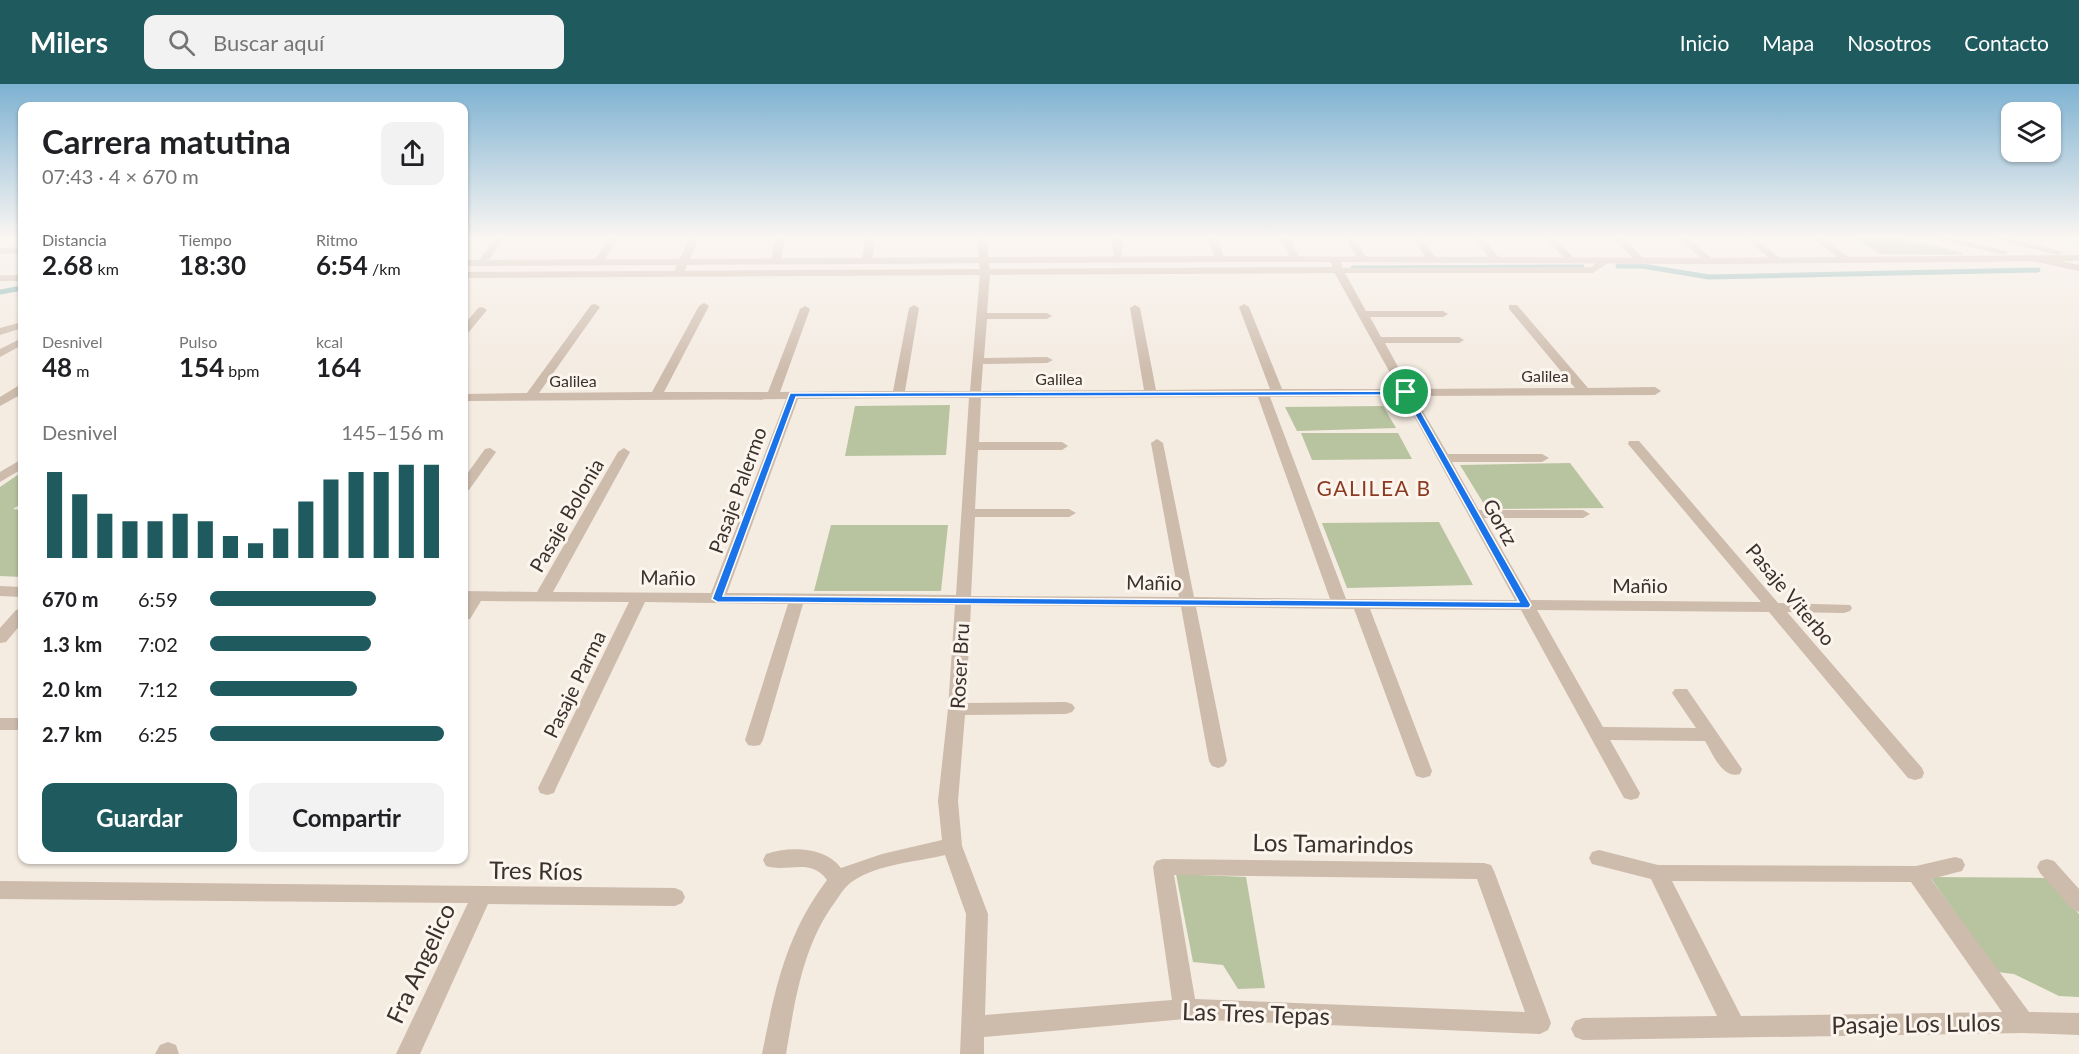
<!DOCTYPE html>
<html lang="es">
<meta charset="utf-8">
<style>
body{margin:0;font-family:Lato,sans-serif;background:#f2f2f2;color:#202124;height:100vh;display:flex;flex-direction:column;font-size:22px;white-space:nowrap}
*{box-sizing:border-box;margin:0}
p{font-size:20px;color:#757577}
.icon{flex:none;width:33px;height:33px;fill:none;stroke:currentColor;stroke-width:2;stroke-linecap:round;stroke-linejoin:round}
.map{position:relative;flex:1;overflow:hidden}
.details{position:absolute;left:18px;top:18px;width:450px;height:762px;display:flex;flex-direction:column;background:#fff;border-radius:12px;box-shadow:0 2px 4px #0004}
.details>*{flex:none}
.fabs{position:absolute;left:2001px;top:18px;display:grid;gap:12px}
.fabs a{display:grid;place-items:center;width:60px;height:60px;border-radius:12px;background:#fff;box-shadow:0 2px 4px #0004;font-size:30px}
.pin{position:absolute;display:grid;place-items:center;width:51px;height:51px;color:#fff;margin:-26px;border:3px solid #fff;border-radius:50%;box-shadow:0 2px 6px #0007}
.round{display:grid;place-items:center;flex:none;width:63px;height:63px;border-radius:12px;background:#f2f2f2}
.overview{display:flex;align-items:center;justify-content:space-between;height:102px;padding:0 24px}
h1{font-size:33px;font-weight:700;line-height:45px}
.stats{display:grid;grid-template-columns:repeat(3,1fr);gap:9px;height:102px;padding:6px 24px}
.stats div{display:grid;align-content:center}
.stats b{font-size:26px;font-weight:700}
.stats small{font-size:16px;font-weight:400}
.stats p{font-size:16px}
.chart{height:168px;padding:12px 24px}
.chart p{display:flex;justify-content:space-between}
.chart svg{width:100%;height:108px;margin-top:6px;stroke:#1f5a5e;stroke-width:6}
.button{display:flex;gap:12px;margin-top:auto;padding:12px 24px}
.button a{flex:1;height:69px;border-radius:12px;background:#1f5a5e;color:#fff;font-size:24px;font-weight:700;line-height:69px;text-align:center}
.button a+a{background:#f2f2f2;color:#202124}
ul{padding:0 24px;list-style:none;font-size:20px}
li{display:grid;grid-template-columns:96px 72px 1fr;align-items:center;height:45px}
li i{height:15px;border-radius:8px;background:#1f5a5e}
header{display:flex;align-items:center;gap:36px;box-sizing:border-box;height:84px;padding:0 30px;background:#1f5a5e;color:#fff}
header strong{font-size:28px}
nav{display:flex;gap:33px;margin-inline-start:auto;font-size:21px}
.search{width:420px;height:54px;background:#f2f2f2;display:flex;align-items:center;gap:15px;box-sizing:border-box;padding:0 21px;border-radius:12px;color:#757577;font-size:22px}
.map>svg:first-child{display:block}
.green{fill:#b8c4a0}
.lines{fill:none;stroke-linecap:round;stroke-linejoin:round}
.stream{stroke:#7fb0b2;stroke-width:5}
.minor{fill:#cdbbac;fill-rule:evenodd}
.tertiary{fill:#cdbbac;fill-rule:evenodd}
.route{fill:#1a73e8;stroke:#fff;stroke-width:1.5;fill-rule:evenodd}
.labels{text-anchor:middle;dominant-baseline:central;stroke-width:6;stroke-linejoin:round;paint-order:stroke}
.far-street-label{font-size:16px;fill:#3b302b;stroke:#fbf5ee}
.street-label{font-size:20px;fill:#3b302b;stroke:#fbf5ee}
.neighbourhood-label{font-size:21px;letter-spacing:1.5px;fill:#8c3b22;stroke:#fbf5ee}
.near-street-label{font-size:24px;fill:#3b302b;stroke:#fbf5ee}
</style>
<header>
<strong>Milers</strong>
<div class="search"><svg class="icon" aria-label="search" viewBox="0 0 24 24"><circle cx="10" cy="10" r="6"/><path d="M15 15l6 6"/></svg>Buscar aquí</div>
<nav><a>Inicio</a><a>Mapa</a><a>Nosotros</a><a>Contacto</a></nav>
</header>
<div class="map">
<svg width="2079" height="970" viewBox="0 0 2079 970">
<rect width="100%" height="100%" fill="#f4ebe1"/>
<g class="green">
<polygon points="1854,154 1897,154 1961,168 1964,171 1880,170"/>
<polygon points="950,321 946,371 845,372 855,322"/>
<polygon points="1383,322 1396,344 1297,347 1285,323"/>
<polygon points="1301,349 1398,349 1412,375 1312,376"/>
<polygon points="1570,379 1604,424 1487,425 1460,381"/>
<polygon points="22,388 22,419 13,425 22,426 22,493 0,492 0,403"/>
<polygon points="1439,438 1473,501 1347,504 1322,439"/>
<polygon points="831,441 948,441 941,507 814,507"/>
<polygon points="1176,790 1246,793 1265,904 1238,905 1223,881 1193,878"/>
<polygon points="1930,793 2049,794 2079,830 2079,913 2059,912 2014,890 1997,888"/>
</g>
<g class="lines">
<g class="stream">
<polyline points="1618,182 1642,182 1709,193 2038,186"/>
<polyline points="1353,184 1582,183"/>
<polyline points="0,208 22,204"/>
</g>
<g class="minor">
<polygon points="496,154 505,154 485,181 479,181 477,179"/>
<polygon points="609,154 618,154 601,181 595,181 593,179"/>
<polygon points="689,154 699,154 683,190 675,192 673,190"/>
<polygon points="775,154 785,154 781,177 776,180 771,177"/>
<polygon points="865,154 875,154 872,177 867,180 862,177"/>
<path d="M977,154H987L990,189L987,229H1047L1052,232L1047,235H987L984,274L1047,273L1053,276L1047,279L983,280L981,307L1144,306L1130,224L1135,221L1140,224L1156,306L1270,305L1239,223L1244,220L1249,223L1282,305H1399L1333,186L1335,184L1591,183L1603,174H1609V178L1593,189H1345L1366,227H1443L1448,230L1443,233H1370L1381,253H1459L1464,256L1459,259H1385L1410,305L1575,304L1509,225V221H1517L1588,304L1655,303L1661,307L1655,311L1414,312L1448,370H1542L1549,374L1542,378H1452L1479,426H1583L1590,430L1583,434H1484L1531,516L1761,518L1628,360L1629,357H1639L1778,519L1850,521L1852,524L1850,527L1844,529L1787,528L1922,684L1924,689L1922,694L1915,696L1908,694L1769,528L1537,526L1603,643L1696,644L1672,609L1675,605H1687L1742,685L1740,690C1722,695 1713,670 1705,657L1610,656L1640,709L1638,714L1631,716L1624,714L1521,526L1370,525L1432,687L1430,692L1423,694L1416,692L1414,687L1354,525L1196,523L1227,677L1224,682L1218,684L1212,682L1209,677L1181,523L971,521L966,619L1066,618L1072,620L1075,624L1072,628L1066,630L965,631L958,717L962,762L988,830L985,931L1172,916L1153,783L1156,777L1163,775L1484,779L1491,781L1494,787L1551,939L1548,946L1540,950L1185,935L984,953V970H960L966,830L945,771C916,778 878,780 853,797C845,802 840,811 835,818C802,863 795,917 786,970H762C775,905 786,850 827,796C811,773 788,789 766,782L763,776L766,770C790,762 825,763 841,784L882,770L942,756L938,717L948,625L955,521L803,520L763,656L760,661L754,662L748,661L745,656L788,520L645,518L556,704L554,709L547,711L540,709L538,704L629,518L481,517L470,535L464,536V507L537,508L618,368L624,364L630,368L553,508L711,509L786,315L464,317V310L527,309L591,221L595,220L600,223L539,309L652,308L699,222L704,219L709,222L664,308H768L800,225L805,222L810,225L780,308L893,307L909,224L914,221L919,224L905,307H970L980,189ZM1403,312L1515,516L1346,515L1270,313ZM1258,313L1330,515L1194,513L1163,359L1157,355L1151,359L1179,513L971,512L975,433H1069L1076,429L1069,425H975L978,366H1062L1068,362L1062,358H979L981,314ZM897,314H969L956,511L727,509L798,315ZM1174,791L1477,795L1525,928L1195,915Z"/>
<polygon points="1112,154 1122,154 1122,178 1114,176"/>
<polygon points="1207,154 1217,154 1225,175 1223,177 1217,177"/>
<polygon points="1280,154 1290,154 1300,175 1298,177 1292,177"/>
<polygon points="1345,154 1354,154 1367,175 1365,177 1359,177"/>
<polygon points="1412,154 1421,154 1437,176 1435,178 1429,178"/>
<polygon points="1474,154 1483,154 1500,175 1498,177 1492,177"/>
<polygon points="1545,154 1554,154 1573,173 1573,177 1567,177"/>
<polygon points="1613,154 1623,154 1643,174 1643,178 1637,178"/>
<polygon points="1678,154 1688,154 1715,177 1707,179"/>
<polygon points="1745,154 1755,154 1783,177 1775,179"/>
<polygon points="1812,154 1822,154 1853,176 1845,178"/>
<polygon points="22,163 22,169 0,170 0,164"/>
<polygon points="2032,171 2079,181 2079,187 2029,176 2027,174"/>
<rect x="0" y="191" width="22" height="6"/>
<polygon points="482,223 487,226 468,249 464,250 464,241 478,224"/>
<polygon points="22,254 22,261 0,273 0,265"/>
<polygon points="18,302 22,302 22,310 0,322 0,313"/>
<polygon points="490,364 496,368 469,406 464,407 464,394 485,365"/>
<polygon points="22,375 22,385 0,398 0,388"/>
<polygon points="0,502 22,503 22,513 0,512"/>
<rect x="0" y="634" width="22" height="12"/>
<path d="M1599,766L1658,781L1916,782L1955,773L1962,775L1965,781L1962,787L1931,795L2029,928L2079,929V951L2023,949L1583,956L1575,953L1571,945L1575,937L1583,934L1717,932L1651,795L1592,780L1589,774L1592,768ZM1672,797L1911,798L2002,928L1741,932Z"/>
<polygon points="2047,775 2054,777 2079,805 2079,828 2072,825 2040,789 2037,783 2040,777"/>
<polygon points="0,797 675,804 682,807 685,813 682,819 675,822 488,820 420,970 396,970 468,819 0,815"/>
<polygon points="168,958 176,961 179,970 155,970 160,961"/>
</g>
<g class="tertiary">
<polygon points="1933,154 1951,154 2009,168 2004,171"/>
<polygon points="1990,154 2008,154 2063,168 2058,171"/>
<polygon points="2079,171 2079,177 1710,180 1341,178 1343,186 1338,189 464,194 464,188 1332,183 1331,178 1220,178 464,182 464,176 1220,172 1710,174"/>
<polygon points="22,238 22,244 0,251 0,244"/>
<polygon points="22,525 22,539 6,558 0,559 0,544 16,526"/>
</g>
</g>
<linearGradient id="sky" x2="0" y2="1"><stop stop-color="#7eb2d2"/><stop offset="0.53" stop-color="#faf6f2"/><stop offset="1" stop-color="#faf6f2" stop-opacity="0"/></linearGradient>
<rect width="2079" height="290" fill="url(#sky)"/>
<path class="route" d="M1409,307L1531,521L1529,524L717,518L712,515L790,309ZM1404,311L1519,518L723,512L796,313Z"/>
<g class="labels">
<g class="far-street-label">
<text x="1545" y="291">Galilea</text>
<text x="1059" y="294">Galilea</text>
<text x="573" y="296">Galilea</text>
</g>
<g class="street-label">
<text transform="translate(737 406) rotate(-70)">Pasaje Palermo</text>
<text transform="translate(566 431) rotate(-60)">Pasaje Bolonia</text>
<text transform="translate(1501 438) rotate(61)">Gortz</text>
<text transform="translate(668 493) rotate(1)">Mañio</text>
<text transform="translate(1154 498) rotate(1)">Mañio</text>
<text x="1640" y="501">Mañio</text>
<text transform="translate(1791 510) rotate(50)">Pasaje Viterbo</text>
<text transform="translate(959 582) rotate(-87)">Roser Bru</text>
<text transform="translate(574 600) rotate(-64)">Pasaje Parma</text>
</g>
<g class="neighbourhood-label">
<text x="1374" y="403">GALILEA B</text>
</g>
<g class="near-street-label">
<text transform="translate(1333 759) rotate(1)">Los Tamarindos</text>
<text transform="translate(536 786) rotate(1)">Tres Ríos</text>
<text transform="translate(420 879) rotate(-65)">Fra Angelico</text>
<text transform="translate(1256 929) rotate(2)">Las Tres Tepas</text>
<text transform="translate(1916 939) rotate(-1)">Pasaje Los Lulos</text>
</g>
</g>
</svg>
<div class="fabs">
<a><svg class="icon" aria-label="layers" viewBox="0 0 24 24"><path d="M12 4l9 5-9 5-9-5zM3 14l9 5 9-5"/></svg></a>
</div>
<div class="pin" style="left:1406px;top:308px;background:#1e9e55"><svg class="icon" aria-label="arrive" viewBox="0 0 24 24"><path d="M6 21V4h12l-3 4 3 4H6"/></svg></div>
<section class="details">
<div class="overview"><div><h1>Carrera matutina</h1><p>07:43 · 4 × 670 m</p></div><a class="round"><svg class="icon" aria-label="share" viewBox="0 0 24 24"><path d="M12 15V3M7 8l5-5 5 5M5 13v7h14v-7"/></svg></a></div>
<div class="stats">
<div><p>Distancia</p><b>2.68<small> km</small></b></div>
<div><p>Tiempo</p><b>18:30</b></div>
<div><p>Ritmo</p><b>6:54<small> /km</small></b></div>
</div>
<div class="stats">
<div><p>Desnivel</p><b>48<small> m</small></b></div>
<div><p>Pulso</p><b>154<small> bpm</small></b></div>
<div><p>kcal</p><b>164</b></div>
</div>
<div class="chart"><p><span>Desnivel</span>145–156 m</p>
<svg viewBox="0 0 160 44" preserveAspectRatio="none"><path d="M5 44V9M15 44V18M25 44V26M35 44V29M45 44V29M55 44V26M65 44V29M75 44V35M85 44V38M95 44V32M105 44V21M115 44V12M125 44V9M135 44V9M145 44V6M155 44V6"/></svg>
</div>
<ul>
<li><b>670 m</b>6:59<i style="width:71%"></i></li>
<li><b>1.3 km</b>7:02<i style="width:69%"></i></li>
<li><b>2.0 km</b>7:12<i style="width:63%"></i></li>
<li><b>2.7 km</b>6:25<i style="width:100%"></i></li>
</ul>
<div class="button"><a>Guardar</a><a>Compartir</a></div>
</section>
</div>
